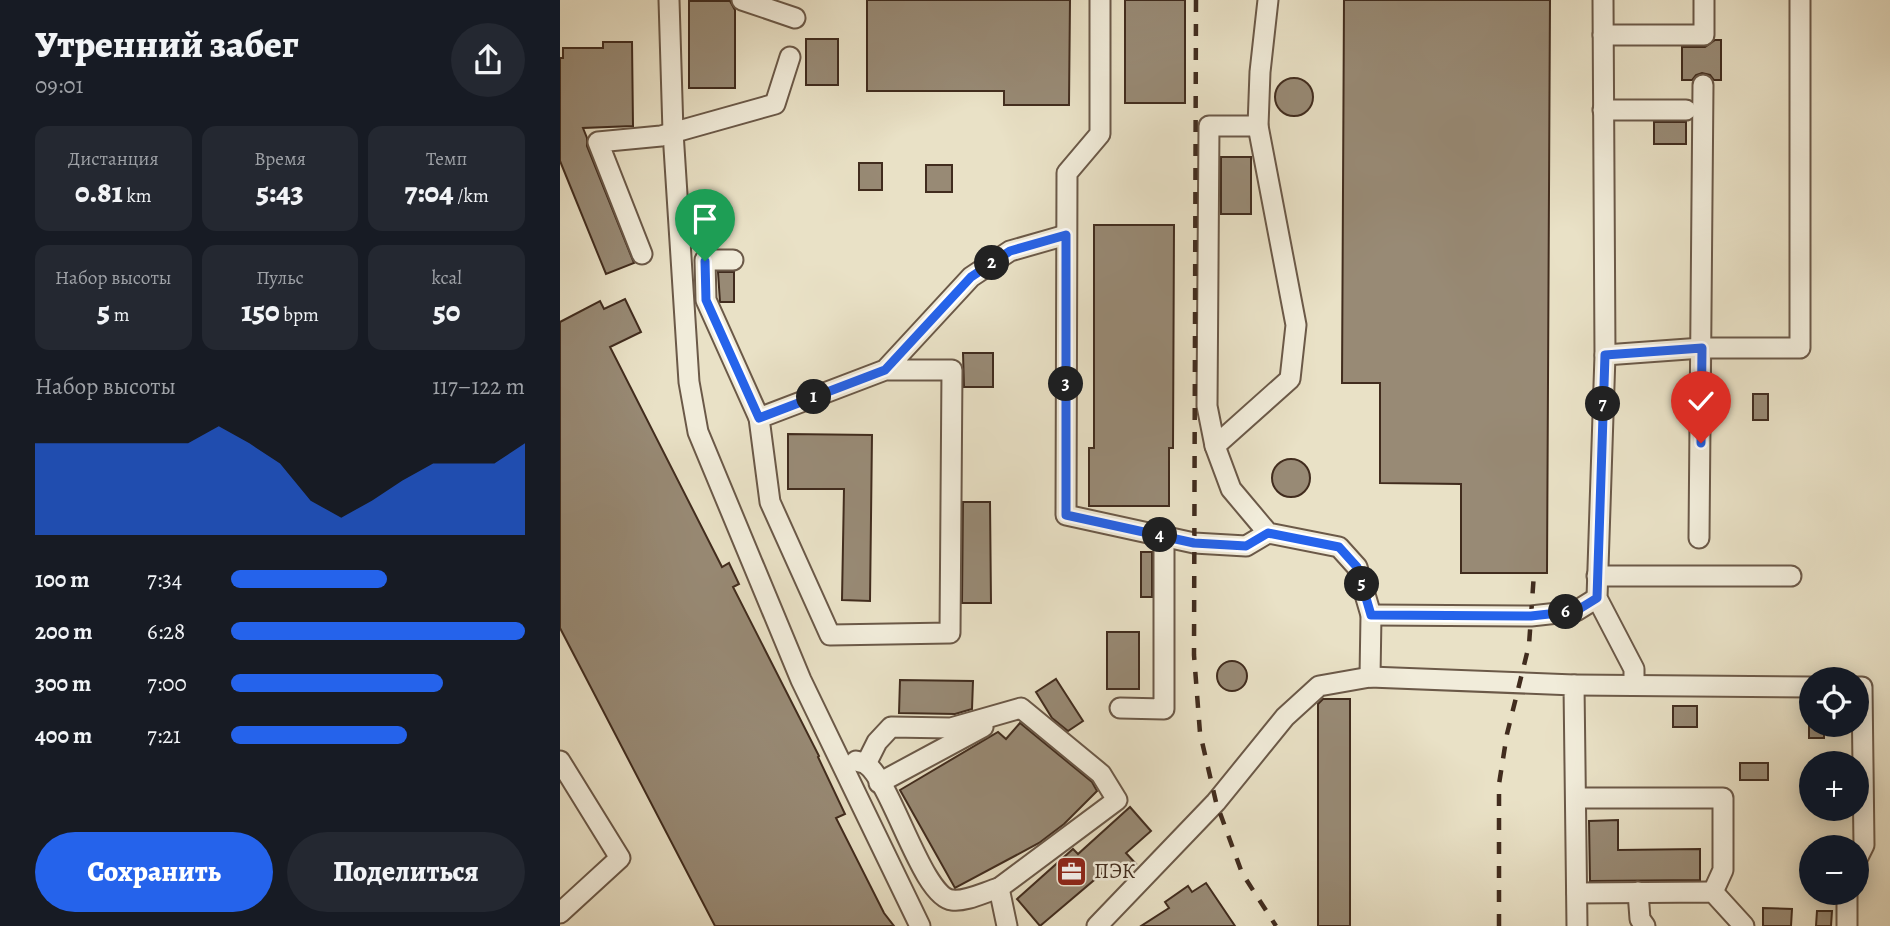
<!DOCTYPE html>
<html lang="ru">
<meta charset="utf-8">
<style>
body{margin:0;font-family:Alegreya,serif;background:#242831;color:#f1f3f6;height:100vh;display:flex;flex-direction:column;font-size:26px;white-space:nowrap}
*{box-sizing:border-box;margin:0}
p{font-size:23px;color:#9ea1a6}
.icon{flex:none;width:38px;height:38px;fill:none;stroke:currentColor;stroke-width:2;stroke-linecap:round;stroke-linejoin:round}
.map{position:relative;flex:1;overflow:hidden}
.sheet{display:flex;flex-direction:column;background:#171b24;width:560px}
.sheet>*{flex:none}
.buttons{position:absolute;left:1239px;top:667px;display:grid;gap:14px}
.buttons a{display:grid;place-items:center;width:70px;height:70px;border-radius:50%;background:#171b24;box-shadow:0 4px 18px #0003;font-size:35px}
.pin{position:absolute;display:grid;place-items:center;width:60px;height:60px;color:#fff;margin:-72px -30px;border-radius:50% 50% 50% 0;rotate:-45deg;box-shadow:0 0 7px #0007}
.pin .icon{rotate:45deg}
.km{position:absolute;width:35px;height:35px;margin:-18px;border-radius:50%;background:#222;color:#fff;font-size:19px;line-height:35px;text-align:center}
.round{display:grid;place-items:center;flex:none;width:74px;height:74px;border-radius:37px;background:#242831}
.overview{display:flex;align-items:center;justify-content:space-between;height:119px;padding:0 35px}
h1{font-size:38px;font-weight:800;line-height:52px}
.figures{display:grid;grid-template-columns:repeat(3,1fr);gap:10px;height:119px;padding:7px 35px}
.figures div{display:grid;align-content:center;border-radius:14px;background:#242831;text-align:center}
.figures b{font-size:30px;font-weight:800}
.figures small{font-size:19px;font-weight:400}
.figures p{font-size:19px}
.chart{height:196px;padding:14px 35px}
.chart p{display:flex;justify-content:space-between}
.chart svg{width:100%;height:126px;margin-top:7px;fill:#2563eb;opacity:.7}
.primary-button{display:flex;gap:14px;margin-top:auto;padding:14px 35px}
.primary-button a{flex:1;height:80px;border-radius:42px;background:#2563eb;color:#fff;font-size:28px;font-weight:800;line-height:80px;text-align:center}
.primary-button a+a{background:#242831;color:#f1f3f6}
ul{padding:0 35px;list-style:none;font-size:23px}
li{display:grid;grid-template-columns:112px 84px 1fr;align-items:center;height:52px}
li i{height:18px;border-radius:9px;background:#2563eb}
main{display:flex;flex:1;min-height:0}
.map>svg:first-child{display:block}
.building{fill:#988a75;stroke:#412c1e;stroke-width:2}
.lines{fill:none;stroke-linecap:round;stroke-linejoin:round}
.minor-casing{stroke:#6b5948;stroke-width:23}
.minor{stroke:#f1ecda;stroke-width:19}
.rail{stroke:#412c1e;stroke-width:4.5;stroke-dasharray:12 12;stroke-linecap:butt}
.route-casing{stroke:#fff;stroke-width:14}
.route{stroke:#2563eb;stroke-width:9}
.labels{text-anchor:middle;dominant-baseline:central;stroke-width:5;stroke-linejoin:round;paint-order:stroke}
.poi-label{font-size:21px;fill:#412c1e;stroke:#f1ecda;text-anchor:start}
</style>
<main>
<section class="sheet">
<div class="overview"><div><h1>Утренний забег</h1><p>09:01</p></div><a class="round"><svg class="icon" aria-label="share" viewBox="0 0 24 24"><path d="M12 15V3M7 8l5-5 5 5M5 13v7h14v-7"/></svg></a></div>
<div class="figures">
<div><p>Дистанция</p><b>0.81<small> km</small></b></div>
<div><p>Время</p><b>5:43</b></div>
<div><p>Темп</p><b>7:04<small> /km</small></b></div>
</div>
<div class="figures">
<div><p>Набор высоты</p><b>5<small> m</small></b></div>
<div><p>Пульс</p><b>150<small> bpm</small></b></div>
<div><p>kcal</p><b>50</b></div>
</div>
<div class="chart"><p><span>Набор высоты</span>117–122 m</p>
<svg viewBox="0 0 160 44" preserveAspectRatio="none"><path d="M0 44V12L10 12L20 12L30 12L40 12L50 12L60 6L70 12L80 19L90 32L100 38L110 32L120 25L130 19L140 19L150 19L160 12V44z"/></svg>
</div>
<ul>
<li><b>100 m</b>7:34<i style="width:53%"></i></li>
<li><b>200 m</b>6:28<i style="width:100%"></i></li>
<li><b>300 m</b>7:00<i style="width:72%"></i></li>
<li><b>400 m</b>7:21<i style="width:60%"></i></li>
</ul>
<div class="primary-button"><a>Сохранить</a><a>Поделиться</a></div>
</section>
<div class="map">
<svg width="1330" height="926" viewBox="0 0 1330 926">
<rect width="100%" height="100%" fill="#e9e1c6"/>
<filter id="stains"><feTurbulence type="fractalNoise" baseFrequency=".00286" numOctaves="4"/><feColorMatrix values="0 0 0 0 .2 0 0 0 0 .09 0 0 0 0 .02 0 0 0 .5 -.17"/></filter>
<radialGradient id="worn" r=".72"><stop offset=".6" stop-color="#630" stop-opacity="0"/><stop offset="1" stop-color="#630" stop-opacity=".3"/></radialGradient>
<g class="building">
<polygon points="307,0 510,0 509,105 444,105 444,91 307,91"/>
<rect x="565" y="0" width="60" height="103"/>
<polygon points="784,0 990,0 987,573 901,573 901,484 820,483 820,383 782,383"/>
<polygon points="129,1 170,1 175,10 175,88 129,88"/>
<rect x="246" y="39" width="32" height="46"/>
<polygon points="1155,40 1161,40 1161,80 1154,80 1150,75 1142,73 1136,75 1132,80 1122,80 1122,47 1145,47"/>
<polygon points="43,42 72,42 73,126 23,128 27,138 27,146 74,263 46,274 0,161 0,58 3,58 3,48 43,48"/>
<circle cx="734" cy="97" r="19"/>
<rect x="1094" y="122" width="32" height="22"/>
<rect x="661" y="157" width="30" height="57"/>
<rect x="299" y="163" width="23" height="27"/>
<rect x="366" y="165" width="26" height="27"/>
<polygon points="534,225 614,225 613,448 609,448 609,506 529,506 529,448 534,448"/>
<polygon points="158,272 174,272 174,302 160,302"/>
<polygon points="65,299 81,332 50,347 162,567 169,563 179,584 173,587 259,756 258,757 285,814 276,818 324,913 334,926 155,926 0,628 0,322 40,301 44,309"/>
<polygon points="403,353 433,353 433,387 404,387"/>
<polygon points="1153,390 1163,391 1162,416 1152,416"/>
<rect x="1193" y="394" width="15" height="26"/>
<polygon points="228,434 312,435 310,601 282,600 284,489 228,489"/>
<circle cx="731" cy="478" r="19"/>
<polygon points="403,502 430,502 431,603 402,603"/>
<rect x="581" y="552" width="11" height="45"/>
<rect x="547" y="632" width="32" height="57"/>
<circle cx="672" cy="676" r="15"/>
<polygon points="496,679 523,721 508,731 492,718 476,692"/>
<polygon points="340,680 413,681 412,709 395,714 339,713"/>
<polygon points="763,699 790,699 790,926 758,926 758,704"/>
<rect x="1113" y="706" width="24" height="21"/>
<polygon points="460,723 532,782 537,791 504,824 479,843 395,888 340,790 438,732 446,739"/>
<rect x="1249" y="724" width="15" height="14"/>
<rect x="1180" y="763" width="28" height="17"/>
<polygon points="570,807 591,831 566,853 576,864 562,876 552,865 480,926 457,899 513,849 518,854"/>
<polygon points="1058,820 1058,850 1140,849 1140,880 1030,881 1029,821"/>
<polygon points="646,883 675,926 581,926 609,908 605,902 628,886 632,892"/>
<polygon points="1203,908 1232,909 1231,926 1203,926"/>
<polygon points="1257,911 1272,911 1271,926 1256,926"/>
</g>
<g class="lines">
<defs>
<g id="minor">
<polyline points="109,0 113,132 129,382 138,432 241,680 360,926"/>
<polyline points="182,0 235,18"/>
<polyline points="540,0 540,134 507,173 506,515 634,543 686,546 708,533"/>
<polyline points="1043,0 1045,355 1037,598 1074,669 1074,684"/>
<polyline points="1043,35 1144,35 1144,0"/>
<polyline points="1043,110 1126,110"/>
<polyline points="698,126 649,126 647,406 655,446 671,489 708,533 779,547 797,567 811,615 810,677"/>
<polyline points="82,254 38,142 101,136 215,104 230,57"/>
<polyline points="173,260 145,260 146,300 199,418"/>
<polyline points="1045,355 1142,348 1240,348 1240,0"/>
<polyline points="325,370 199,418 210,502 270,635 390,633 392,370 325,370 411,277 450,251 506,235"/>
<polyline points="655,446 730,379 736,325 698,126 700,72 708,0"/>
<polyline points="1139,538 1143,85"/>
<polyline points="1037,576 1231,576"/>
<polyline points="811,615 971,616 1016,611 1037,598"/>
<polyline points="1014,685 1251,687"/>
<polyline points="1297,687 1302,687 1304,845 1297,859"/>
<polyline points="560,708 604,709 604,536"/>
<polyline points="0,761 60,858 0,913"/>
<path d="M296,761C299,762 303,762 306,764C332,782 362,897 392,900C406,902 425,892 439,888"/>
<polyline points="306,764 317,742 331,727 391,728 461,708 541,774 557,800 439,888 447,926"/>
<polyline points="319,783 423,727"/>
<polyline points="1016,798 1163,798 1163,870 1153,892"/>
<polyline points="1078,892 1080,919 1085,926"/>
<polyline points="1017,893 1153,892 1184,926"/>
<polyline points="537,926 656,802 725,717 759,686 810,677 1014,685 1017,926"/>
<polyline points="1287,926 1287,892"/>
</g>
</defs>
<use href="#minor" class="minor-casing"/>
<use href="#minor" class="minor"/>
<g class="rail">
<polyline points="636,0 634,655 640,733 656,802 682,873 716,926"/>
<polyline points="939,926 939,784 947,734 969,645 974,573"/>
</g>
</g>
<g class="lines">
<defs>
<polyline id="route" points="145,261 146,300 199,418 325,370 411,277 450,251 506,235 506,515 634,543 686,546 708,533 779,547 797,567 811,615 971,616 1016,611 1037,598 1045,355 1142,348 1141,443"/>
</defs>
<use href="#route" class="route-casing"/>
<use href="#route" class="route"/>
</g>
<defs>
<symbol id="office-square" viewBox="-11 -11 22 22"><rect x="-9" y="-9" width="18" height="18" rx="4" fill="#8f2418" stroke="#f1ecda"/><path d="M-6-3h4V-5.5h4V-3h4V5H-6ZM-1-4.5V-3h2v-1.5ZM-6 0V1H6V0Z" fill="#fff"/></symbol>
</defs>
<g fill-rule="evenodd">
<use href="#office-square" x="494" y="854" width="35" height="35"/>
</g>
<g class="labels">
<g class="poi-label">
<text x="534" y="871">ПЭК</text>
</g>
</g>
<rect width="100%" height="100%" filter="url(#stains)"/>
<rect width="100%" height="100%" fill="url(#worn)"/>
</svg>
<div class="buttons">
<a><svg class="icon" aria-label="locate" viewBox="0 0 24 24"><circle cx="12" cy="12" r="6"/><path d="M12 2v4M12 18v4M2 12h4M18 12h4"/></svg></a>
<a>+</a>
<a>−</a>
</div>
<div class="pin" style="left:145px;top:261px;background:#1e9e55"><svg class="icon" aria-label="arrive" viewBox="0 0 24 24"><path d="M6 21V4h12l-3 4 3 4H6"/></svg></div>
<div class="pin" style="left:1141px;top:443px;background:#d93025"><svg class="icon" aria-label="check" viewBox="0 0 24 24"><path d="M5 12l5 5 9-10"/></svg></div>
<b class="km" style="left:254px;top:397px">1</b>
<b class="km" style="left:432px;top:263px">2</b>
<b class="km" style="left:506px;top:384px">3</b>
<b class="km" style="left:600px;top:535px">4</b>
<b class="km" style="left:802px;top:584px">5</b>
<b class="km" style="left:1006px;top:612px">6</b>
<b class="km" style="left:1043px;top:404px">7</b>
</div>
</main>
